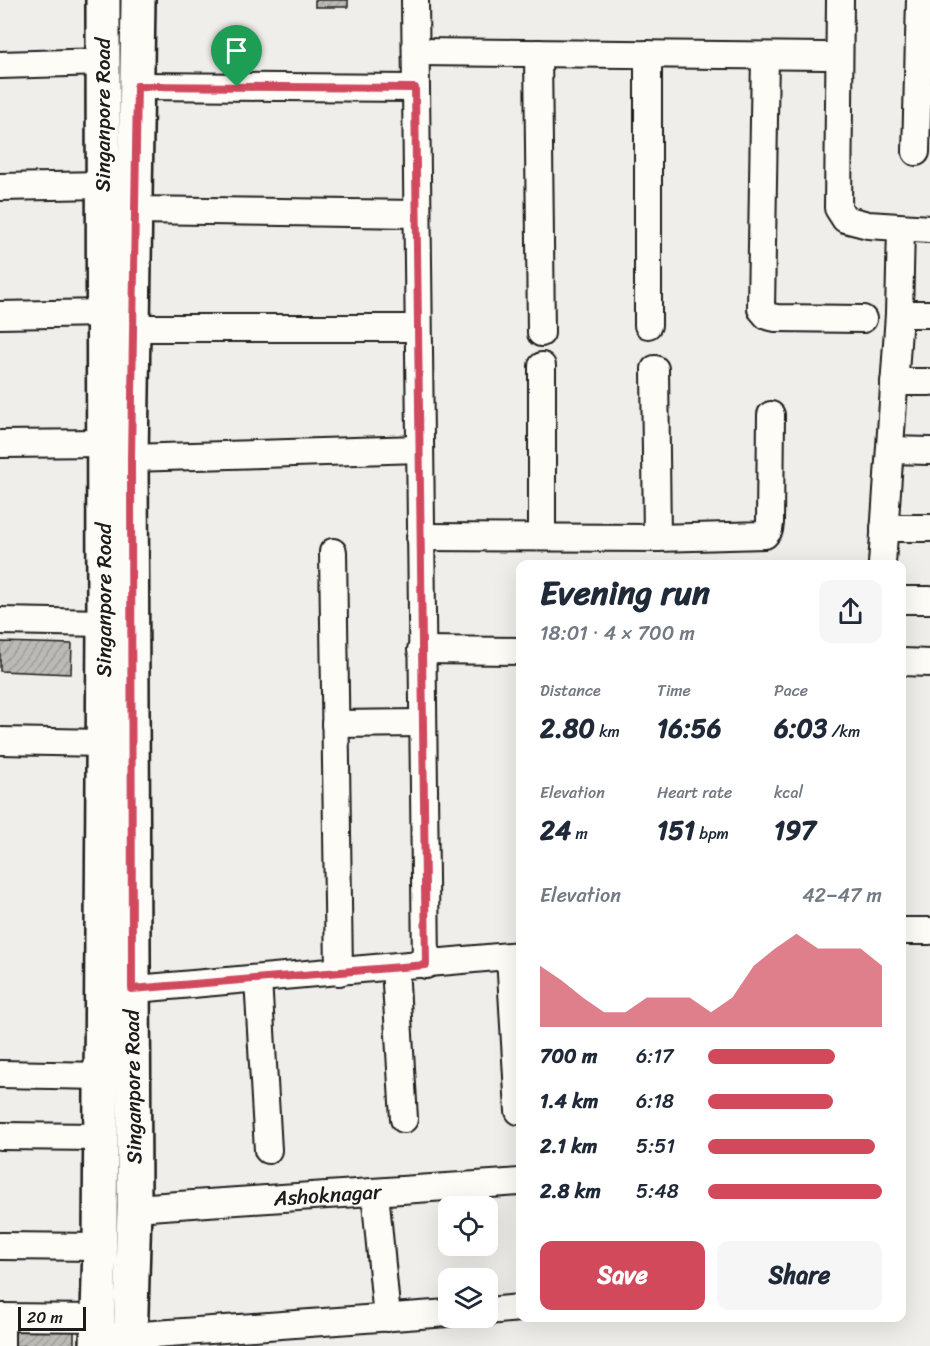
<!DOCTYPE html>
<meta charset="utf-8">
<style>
body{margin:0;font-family:Sriracha,sans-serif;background:#f6f6f7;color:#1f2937;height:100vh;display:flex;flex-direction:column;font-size:22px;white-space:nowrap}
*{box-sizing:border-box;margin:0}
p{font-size:20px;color:#747a83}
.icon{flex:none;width:33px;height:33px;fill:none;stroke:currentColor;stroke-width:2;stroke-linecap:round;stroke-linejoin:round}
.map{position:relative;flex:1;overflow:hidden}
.panel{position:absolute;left:516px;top:560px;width:390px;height:762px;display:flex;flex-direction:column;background:#fff;border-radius:12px;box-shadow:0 6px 24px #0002}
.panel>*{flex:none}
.controls{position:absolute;left:438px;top:1196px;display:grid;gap:12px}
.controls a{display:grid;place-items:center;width:60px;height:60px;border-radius:12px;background:#fff;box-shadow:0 6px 24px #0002;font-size:30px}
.scale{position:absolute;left:18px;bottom:15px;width:68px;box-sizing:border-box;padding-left:6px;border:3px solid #1c1c1c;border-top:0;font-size:16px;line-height:21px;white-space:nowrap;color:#1c1c1c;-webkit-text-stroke:4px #fdfcf7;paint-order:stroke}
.pin{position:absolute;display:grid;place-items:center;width:51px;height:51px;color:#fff;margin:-62px -26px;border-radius:50% 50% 50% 0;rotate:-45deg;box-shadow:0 0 6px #0007}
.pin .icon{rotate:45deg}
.round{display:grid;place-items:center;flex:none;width:63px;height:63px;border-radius:12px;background:#f6f6f7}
.headline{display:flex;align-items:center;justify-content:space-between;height:102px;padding:0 24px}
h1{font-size:33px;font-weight:700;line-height:45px}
.metrics{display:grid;grid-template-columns:repeat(3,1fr);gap:9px;height:102px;padding:6px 24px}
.metrics div{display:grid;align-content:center}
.metrics b{font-size:26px;font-weight:700}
.metrics small{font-size:16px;font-weight:400}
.metrics p{font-size:16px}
.chart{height:168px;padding:12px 24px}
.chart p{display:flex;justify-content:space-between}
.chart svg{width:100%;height:108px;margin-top:6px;fill:#d1495b;opacity:.7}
.action{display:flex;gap:12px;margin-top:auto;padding:12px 24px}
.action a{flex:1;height:69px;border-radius:12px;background:#d1495b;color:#fff;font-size:24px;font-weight:700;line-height:69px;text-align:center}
.action a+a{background:#f6f6f7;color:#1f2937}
ul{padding:0 24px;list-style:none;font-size:20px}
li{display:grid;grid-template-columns:96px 72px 1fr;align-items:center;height:45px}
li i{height:15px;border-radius:8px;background:#d1495b}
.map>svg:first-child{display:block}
.building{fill:url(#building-hatch);stroke:#1c1c1c;stroke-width:1.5}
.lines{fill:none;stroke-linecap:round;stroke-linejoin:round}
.minor-casing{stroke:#1c1c1c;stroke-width:30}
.major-casing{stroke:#1c1c1c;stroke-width:38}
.minor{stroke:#fdfcf7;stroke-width:26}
.major{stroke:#fdfcf7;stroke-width:33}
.route-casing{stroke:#fff;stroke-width:12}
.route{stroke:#d1495b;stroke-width:8}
.labels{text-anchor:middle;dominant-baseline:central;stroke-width:4.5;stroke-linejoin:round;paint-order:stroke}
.street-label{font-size:21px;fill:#1c1c1c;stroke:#fdfcf7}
</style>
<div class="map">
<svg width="930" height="1346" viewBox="0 0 930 1346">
<defs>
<pattern id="building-hatch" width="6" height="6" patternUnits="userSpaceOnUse" patternTransform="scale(1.5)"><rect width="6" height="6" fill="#bbbab6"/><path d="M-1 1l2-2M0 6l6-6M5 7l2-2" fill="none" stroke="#a09f9c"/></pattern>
</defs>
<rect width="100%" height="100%" fill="#f0eeea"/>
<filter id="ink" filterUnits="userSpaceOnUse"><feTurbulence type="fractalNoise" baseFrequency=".0167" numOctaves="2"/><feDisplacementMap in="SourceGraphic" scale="12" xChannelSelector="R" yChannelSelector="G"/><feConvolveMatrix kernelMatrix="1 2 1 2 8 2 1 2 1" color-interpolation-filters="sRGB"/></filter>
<g filter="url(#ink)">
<g class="building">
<rect x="315" y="0" width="33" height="7"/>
<polygon points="0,642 72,644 71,674 0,671"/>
<polygon points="15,1328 74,1329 74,1346 14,1346"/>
</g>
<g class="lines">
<defs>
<g id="minor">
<polyline points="415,0 426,965"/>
<polyline points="840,0 838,208 845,219 868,225 930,229"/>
<polyline points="416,52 824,56"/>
<polyline points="538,53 541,333"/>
<polyline points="765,56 761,309 767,316 776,318 863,319"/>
<polyline points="0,65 103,62"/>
<polyline points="137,86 415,88"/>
<polyline points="916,152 920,0"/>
<polyline points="0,187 103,185"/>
<polyline points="134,210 417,214"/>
<polyline points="899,314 930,314"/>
<polyline points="0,315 103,313"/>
<polyline points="648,325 648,54"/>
<polyline points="134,328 418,328"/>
<polyline points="542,366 542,537"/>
<polyline points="655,369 657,538"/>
<polyline points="894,382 930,382"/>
<polyline points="0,444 103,443"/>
<polyline points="890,450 930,451"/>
<polyline points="131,458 419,449"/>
<polyline points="884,528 930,528"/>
<polyline points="420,537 657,538 765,535 769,530 770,523 771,415"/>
<polyline points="333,552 339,972"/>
<polyline points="882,564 899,314 901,228"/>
<polyline points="902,600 930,600"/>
<polyline points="0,621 104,623"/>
<polyline points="421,650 520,651"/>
<polyline points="902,662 930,663"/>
<polyline points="335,724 422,723"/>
<polyline points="0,741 103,743"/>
<polyline points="902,931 930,931"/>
<polyline points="510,956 519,1111"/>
<polyline points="395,967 404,1119"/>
<polyline points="258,979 268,1150"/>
<polyline points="114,991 520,955"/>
<polyline points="0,1074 101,1076"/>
<polyline points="0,1136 101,1137"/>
<polyline points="375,1192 387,1318"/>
<path id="s1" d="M134,1208L520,1182"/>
<polyline points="0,1246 100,1247"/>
<polyline points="488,1311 520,1308"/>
<polyline points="0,1317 98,1318"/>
<polyline points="1,1317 1,1346"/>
<polyline points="114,1337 448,1313"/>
</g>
<g id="major">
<path id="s2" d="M97,1346L100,1247L104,623L103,0"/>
<polyline points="130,1346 134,1208 131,458 138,0"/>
</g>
</defs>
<use href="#minor" class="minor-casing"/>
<use href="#major" class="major-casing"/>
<use href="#minor" class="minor"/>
<use href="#major" class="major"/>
</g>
</g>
<g class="lines" filter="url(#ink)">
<defs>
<polygon id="route" points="137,86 415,88 426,965 132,989 131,458"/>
</defs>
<use href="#route" class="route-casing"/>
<use href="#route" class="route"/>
</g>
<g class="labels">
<g class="street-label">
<text transform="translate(103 115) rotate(-90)">Singanpore Road</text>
<text stroke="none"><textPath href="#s2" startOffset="746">Singanpore Road</textPath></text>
<text transform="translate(133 1087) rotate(-91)">Singanpore Road</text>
<text stroke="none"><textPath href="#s1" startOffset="194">Ashoknagar</textPath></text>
</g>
</g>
</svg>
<div class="controls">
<a><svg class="icon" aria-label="locate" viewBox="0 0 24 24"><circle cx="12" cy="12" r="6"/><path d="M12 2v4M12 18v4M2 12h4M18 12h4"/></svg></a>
<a><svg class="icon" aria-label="layers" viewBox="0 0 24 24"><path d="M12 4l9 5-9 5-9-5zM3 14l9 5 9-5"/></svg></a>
</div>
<div class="scale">20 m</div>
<div class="pin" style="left:237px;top:87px;background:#1e9e55"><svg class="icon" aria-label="arrive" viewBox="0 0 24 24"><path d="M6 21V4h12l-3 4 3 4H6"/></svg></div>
<section class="panel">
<div class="headline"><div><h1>Evening run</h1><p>18:01 · 4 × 700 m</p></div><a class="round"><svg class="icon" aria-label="share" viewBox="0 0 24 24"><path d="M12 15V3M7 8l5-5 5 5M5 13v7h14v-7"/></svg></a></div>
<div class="metrics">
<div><p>Distance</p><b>2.80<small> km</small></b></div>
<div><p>Time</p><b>16:56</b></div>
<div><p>Pace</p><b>6:03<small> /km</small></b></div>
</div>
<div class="metrics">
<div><p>Elevation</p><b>24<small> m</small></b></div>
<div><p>Heart rate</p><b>151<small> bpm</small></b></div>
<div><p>kcal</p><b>197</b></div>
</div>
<div class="chart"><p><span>Elevation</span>42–47 m</p>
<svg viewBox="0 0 160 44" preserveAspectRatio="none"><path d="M0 44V19L10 25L20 32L30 38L40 38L50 32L60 32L70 32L80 38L90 32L100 19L110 12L120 6L130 12L140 12L150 12L160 19V44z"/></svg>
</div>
<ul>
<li><b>700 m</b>6:17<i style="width:73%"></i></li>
<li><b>1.4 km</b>6:18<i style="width:72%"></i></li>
<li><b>2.1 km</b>5:51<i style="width:96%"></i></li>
<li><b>2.8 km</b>5:48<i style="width:100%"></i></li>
</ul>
<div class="action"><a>Save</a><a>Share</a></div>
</section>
</div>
